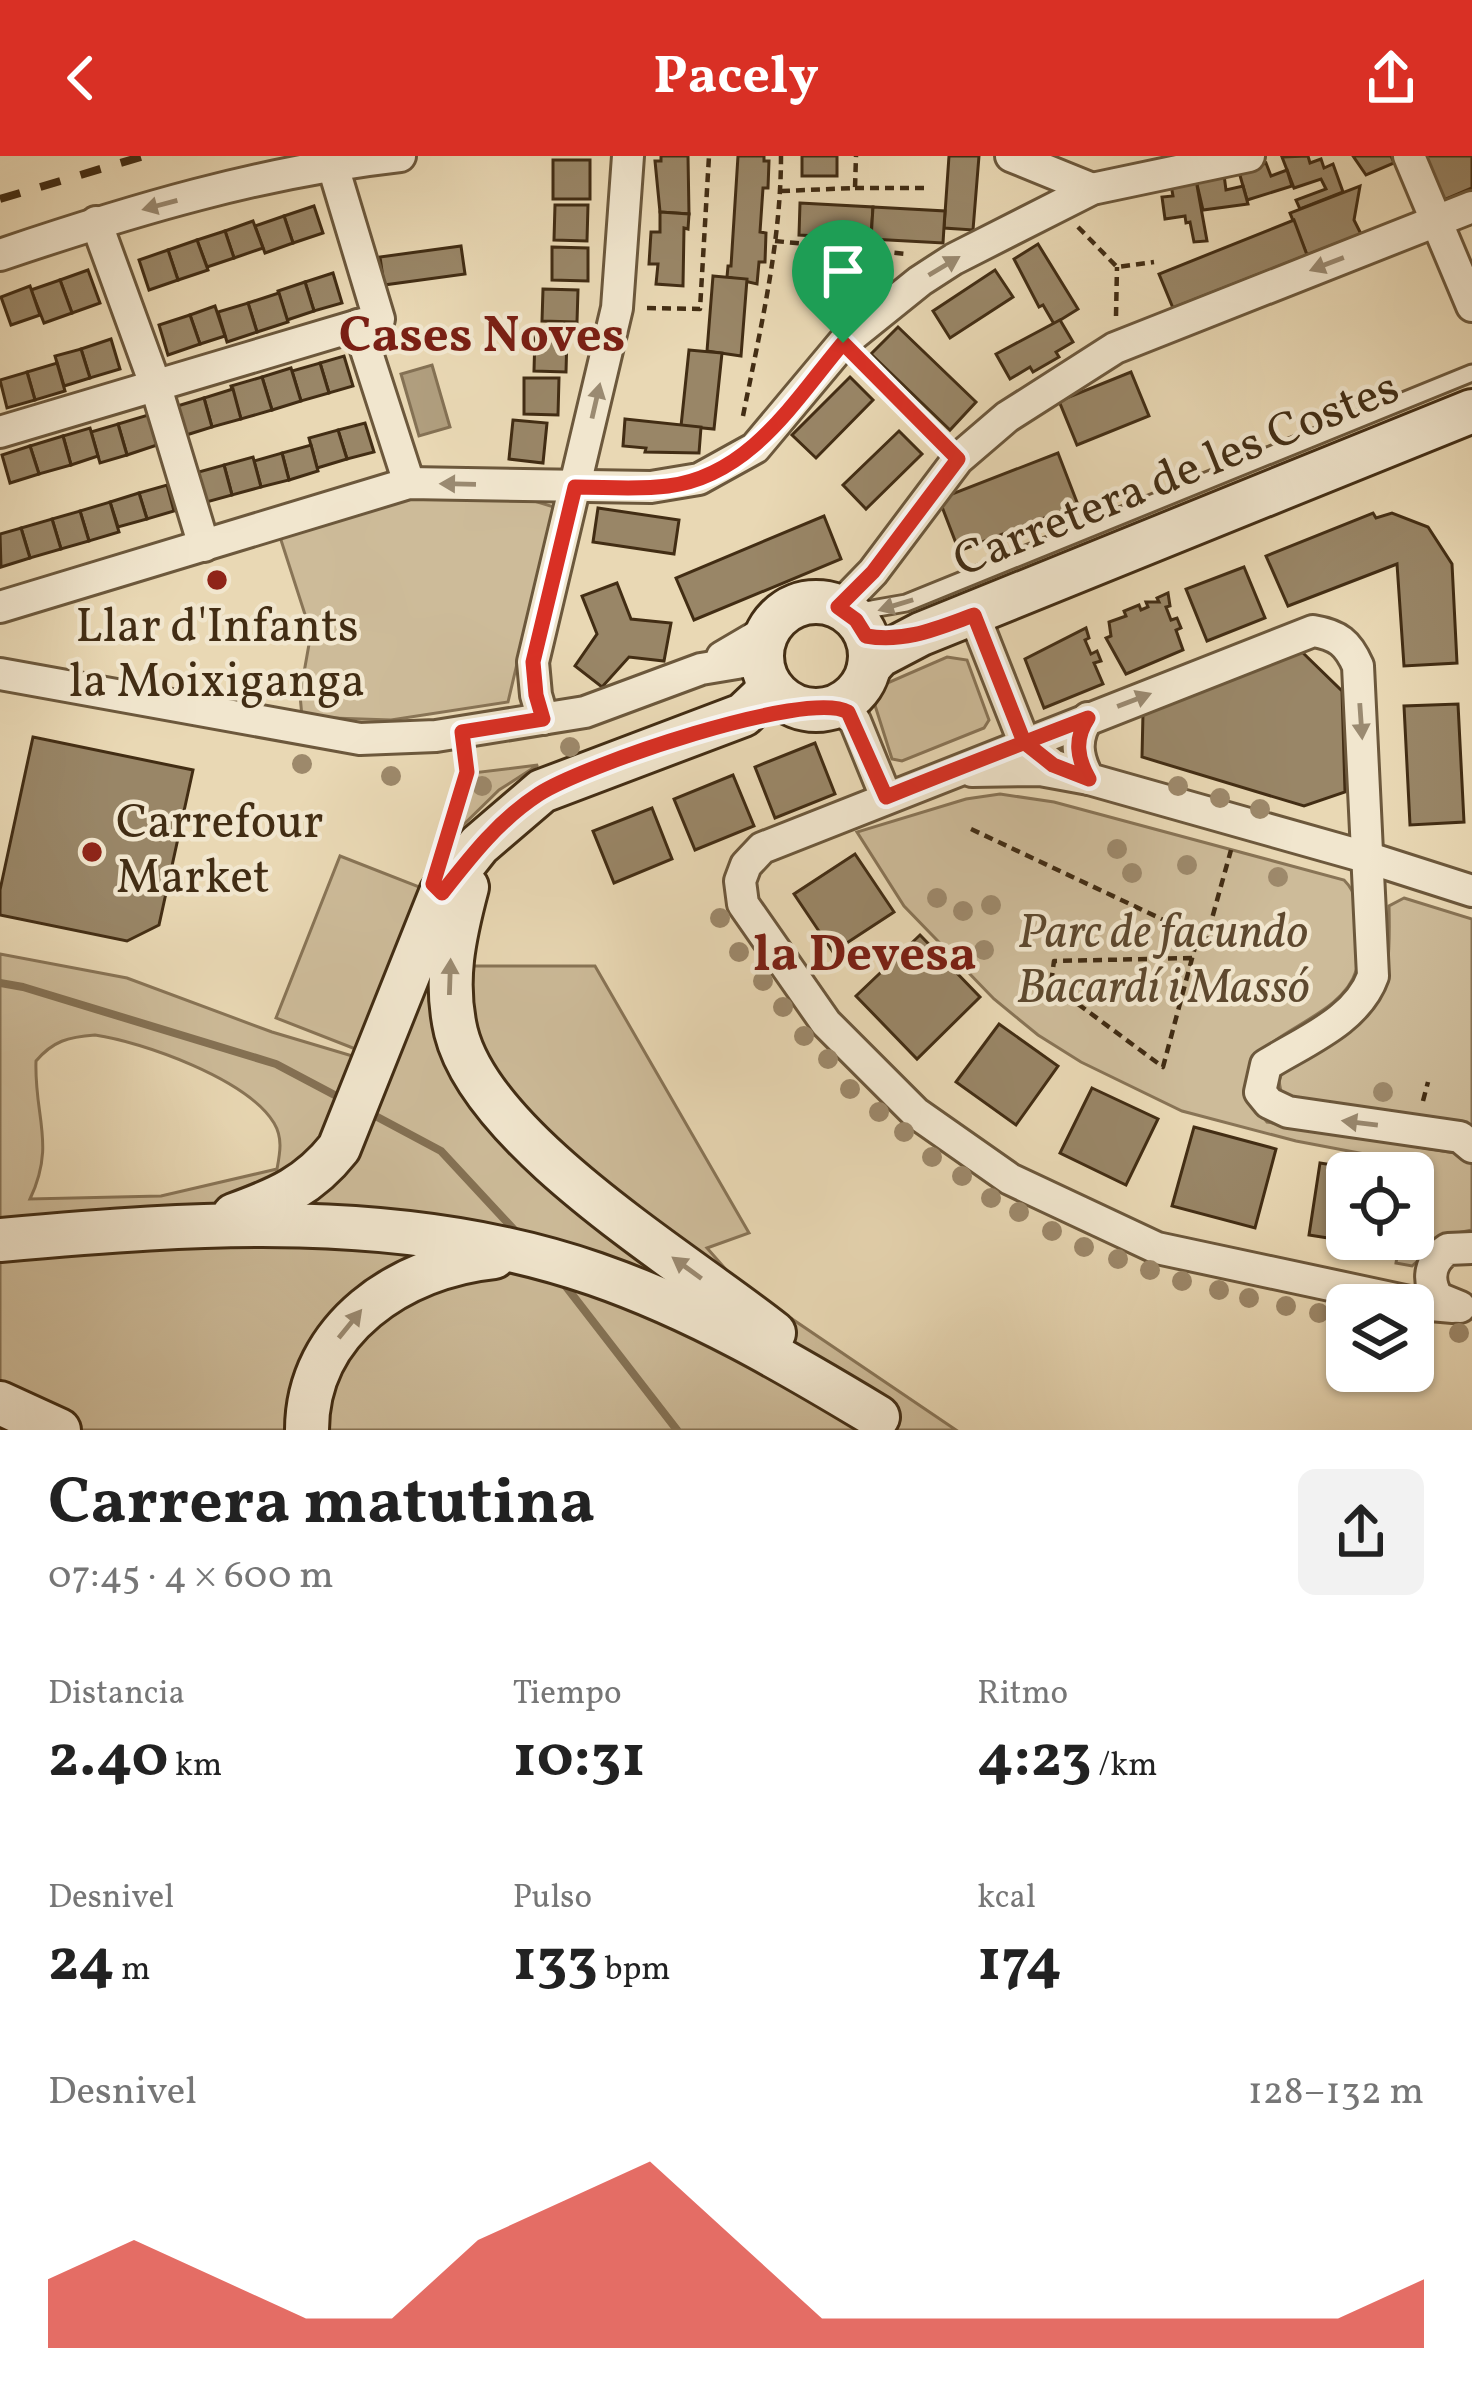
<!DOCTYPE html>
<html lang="es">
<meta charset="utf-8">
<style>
body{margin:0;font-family:Vollkorn,serif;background:#f2f2f2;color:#222;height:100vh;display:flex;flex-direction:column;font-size:45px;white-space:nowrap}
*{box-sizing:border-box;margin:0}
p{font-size:39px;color:#767676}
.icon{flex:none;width:66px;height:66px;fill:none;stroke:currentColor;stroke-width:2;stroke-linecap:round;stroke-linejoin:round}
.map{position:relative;height:1274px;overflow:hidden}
.panel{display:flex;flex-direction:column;background:#fff;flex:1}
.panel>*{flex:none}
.fabs{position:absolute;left:1326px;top:996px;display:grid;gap:24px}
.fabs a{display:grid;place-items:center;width:108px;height:108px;border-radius:18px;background:#fff;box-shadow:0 3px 9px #0004;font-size:60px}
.pin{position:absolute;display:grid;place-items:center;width:102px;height:102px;color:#fff;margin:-123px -51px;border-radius:50% 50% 50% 0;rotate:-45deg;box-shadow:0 0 12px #0007}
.pin .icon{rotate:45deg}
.round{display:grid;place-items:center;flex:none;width:126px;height:126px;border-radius:18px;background:#f2f2f2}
.overview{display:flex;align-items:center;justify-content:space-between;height:204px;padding:0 48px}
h1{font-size:66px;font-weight:700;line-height:90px}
.figures{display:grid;grid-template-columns:repeat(3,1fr);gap:18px;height:204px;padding:12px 48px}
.figures div{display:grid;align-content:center}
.figures b{font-size:60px;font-weight:700}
.figures small{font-size:33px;font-weight:400}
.figures p{font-size:33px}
.chart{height:336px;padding:24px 48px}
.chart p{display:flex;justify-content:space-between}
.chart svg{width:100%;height:216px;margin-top:12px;fill:#d93025;opacity:.7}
header{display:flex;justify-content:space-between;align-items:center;height:156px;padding:0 48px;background:#d93025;color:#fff;font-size:54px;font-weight:700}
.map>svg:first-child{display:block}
.green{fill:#cdbb99;stroke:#887456;stroke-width:3;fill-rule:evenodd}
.water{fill:#b09e7e;stroke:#847154;stroke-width:3}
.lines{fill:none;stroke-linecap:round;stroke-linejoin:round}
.stream{stroke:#847154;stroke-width:8}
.building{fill:#998667;stroke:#422d14;stroke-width:3}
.lane-casing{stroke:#6c583c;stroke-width:21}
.street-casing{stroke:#6c583c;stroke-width:36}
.secondary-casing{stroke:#422d14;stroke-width:48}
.path{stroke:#422d14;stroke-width:4.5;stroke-dasharray:9 6;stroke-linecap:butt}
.lane{stroke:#f1e6ce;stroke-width:15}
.street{stroke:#f1e6ce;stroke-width:30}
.secondary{stroke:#f1e6ce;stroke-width:42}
.rail{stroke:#422d14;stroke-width:8;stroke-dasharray:21 21;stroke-linecap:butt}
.tree{fill:#9d896b}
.oneway{fill:#9a8a71}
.route-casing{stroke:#fff;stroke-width:24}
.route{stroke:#d93025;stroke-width:15}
.poi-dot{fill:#8f2418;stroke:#f1e6ce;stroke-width:4.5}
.labels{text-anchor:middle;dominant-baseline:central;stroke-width:9;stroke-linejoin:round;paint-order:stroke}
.street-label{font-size:48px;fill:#422d14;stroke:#f1e6ce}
.poi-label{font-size:48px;fill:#422d14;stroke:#f1e6ce}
.park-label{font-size:48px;font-style:italic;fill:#5e492f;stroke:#f1e6ce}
.neighbourhood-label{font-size:51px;font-weight:bold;fill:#7a1f14;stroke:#f1e6ce}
</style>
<header><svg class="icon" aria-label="back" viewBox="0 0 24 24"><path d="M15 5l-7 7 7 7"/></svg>Pacely<svg class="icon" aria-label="share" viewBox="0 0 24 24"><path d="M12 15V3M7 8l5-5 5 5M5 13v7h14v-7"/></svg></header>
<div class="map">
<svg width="1472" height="1274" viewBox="0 0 1472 1274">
<rect width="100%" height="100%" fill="#e9d8b4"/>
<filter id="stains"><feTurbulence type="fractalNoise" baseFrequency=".00167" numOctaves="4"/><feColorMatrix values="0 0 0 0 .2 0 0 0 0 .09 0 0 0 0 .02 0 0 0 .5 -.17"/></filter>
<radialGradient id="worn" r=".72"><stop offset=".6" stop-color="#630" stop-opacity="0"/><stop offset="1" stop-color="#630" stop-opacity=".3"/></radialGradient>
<g class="green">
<polygon points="414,337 531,344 554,351 508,546 391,564 302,561 300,539 311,477 280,381"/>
<polygon points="947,501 967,504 989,564 984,572 902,605 892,603 873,543 885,528"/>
<polygon points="538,609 499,634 453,679 472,617"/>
<path d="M1000,638L1054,646L1344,724C1359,739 1358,756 1358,777C1359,789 1360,803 1356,815C1337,878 1196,882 1267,966L1461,998L1472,1007V1074L1447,1079L1412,1110L1396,1107L1400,1083H1413L1412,1007L1296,985L1182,955L1081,906L1038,879L994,843L904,750L857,676L966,643Z"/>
<polygon points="340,700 422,732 358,894 276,862"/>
<path d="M1404,742L1472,763V971L1287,940L1281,936L1279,925L1282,916C1374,861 1392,864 1389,750Z"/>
<path d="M0,798L127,822L272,876L359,902L430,810H595L749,1077L707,1092L736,1125L956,1274H0ZM95,879C143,886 247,923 274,967C283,982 280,997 277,1013L161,1040L30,1043C56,988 34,961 36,905C53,885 68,881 95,879Z"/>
</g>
<polygon class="water" points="432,209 450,271 419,280 401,218"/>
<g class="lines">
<g class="stream">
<polyline points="0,827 23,831 276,908 344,944"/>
<polyline points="368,956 441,995 518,1078"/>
<polyline points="564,1128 677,1274"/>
</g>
</g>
<g class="building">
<polygon points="661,0 688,0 689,58 660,56 655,5 661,5"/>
<polygon points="738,0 764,0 764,5 769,5 768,32 763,32 760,76 766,77 765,106 759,106 757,128 727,121 728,110 731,110"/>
<rect x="802" y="0" width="35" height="20"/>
<polygon points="949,0 979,0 973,74 944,72"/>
<polygon points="1308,0 1310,7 1321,3 1324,12 1333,8 1343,36 1300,53 1296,44 1326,33 1321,23 1294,32 1282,1"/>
<polygon points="1353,0 1391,0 1394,7 1366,19"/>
<polygon points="1425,0 1472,0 1472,32 1444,44"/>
<rect x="553" y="4" width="37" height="39"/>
<polygon points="1266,7 1271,20 1287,14 1292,30 1247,44 1239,16"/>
<polygon points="1224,19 1226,34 1243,30 1248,48 1203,54 1196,24"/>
<polygon points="1196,24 1207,85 1194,86 1190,66 1186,67 1185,60 1165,63 1162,41 1173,40 1171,29"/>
<polygon points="1360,30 1354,64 1361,78 1307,99 1290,57"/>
<polygon points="800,47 873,51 871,83 799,79"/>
<polygon points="555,49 588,49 587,85 554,84"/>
<polygon points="314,50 323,77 293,87 284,60"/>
<polygon points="873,51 945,55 943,87 871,83"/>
<polygon points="660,56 689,58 688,73 684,72 683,130 656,128 658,108 649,108 651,76 660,76"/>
<polygon points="284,60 293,87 265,97 255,70"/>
<polygon points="1294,64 1307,99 1173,152 1159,118"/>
<polygon points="253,65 263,92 234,102 225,75"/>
<polygon points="225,75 234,102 207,111 197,84"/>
<polygon points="197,84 208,114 178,124 168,94"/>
<polygon points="1038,88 1078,153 1054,168 1043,149 1039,151 1014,103"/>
<polygon points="461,90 465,118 384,129 380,101"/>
<polygon points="552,91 588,92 588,125 552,124"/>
<polygon points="168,94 178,124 149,134 139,104"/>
<polygon points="88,114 100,147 72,157 60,124"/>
<polygon points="995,114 1013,141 950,182 933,155"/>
<polygon points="333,117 342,147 314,155 305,126"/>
<polygon points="713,120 747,123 741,200 707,195"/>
<polygon points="60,124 72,157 44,167 31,134"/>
<polygon points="305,126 314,155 287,164 278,135"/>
<polygon points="30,130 40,159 11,169 1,141"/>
<polygon points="543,133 578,134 577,166 542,165"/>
<polygon points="279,137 288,166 257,176 248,147"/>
<polygon points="248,147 257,176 227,186 218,156"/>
<polygon points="215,150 225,180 200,188 190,159"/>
<polygon points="190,159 200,188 168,199 159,169"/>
<polygon points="1060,164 1073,186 1056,196 1059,201 1033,216 1030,211 1010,223 996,198"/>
<polygon points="898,171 976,246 950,274 871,198"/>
<polygon points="535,179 567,180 566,216 534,215"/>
<polygon points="111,183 120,213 90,222 81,193"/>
<polygon points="81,193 90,222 64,230 55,200"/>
<polygon points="689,194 722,197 714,273 681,270"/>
<polygon points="344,200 353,230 329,237 320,207"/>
<polygon points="57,207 65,235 35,244 27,216"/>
<polygon points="320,207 329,237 301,245 292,215"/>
<polygon points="291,212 301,245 272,254 262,221"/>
<polygon points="27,216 35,244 7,252 0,224"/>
<polygon points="1131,216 1149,260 1077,289 1059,245"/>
<polygon points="262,221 272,254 241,263 231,230"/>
<polygon points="850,221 873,244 816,302 792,279"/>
<polygon points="524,222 559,222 558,259 524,258"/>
<polygon points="233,233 241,263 212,271 204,242"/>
<polygon points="204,242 212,271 183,280 174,251"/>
<polygon points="148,259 157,289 127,299 118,268"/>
<polygon points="625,263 701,271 699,297 645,296 646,292 623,290"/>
<polygon points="513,264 547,267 543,307 509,303"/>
<polygon points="365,267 374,296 347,303 338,274"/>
<polygon points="118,268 127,299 100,307 91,276"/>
<polygon points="90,272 98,300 71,309 63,280"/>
<polygon points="338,274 347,303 317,312 309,282"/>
<polygon points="899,275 922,298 866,353 843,329"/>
<polygon points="63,280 71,309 39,318 30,290"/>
<polygon points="311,289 318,315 289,324 282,297"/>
<polygon points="30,290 39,318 10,327 2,299"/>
<polygon points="282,297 289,324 261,331 254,305"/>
<polygon points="1058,297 1078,349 959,395 939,343"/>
<polygon points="253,301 261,331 232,339 224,309"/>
<polygon points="224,309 232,339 203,347 195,317"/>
<polygon points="167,329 174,355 147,363 139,337"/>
<polygon points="139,337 147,363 118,371 110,346"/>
<polygon points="110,346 119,376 89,385 80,355"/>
<polygon points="598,352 679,364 674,398 593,386"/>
<polygon points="80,355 89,385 61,393 52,363"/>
<polygon points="1373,357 1376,362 1392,357 1428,371 1452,408 1457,507 1404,510 1397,408 1288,450 1266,400"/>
<polygon points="824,360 841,403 694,464 676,422"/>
<polygon points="52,363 61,393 30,402 21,372"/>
<polygon points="21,372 30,402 1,411 0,378"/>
<polygon points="1244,411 1265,462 1207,485 1186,433"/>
<polygon points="617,427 631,463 671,467 664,505 629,501 602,531 575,510 597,478 582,440"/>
<polygon points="1168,437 1170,450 1166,451 1171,464 1177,462 1181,472 1176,474 1183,494 1126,518 1106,482 1111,480 1109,466 1126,460 1124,455 1139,449 1141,454 1148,451 1146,446 1159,446 1157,442"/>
<polygon points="1086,472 1089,482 1085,484 1091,498 1097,495 1101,505 1094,507 1103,528 1044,552 1025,503"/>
<polygon points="1300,494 1342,535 1345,636 1304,650 1142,601 1143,557"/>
<polygon points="1458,548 1464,666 1410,669 1404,550"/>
<polygon points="33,581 193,614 159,769 127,785 0,759 0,734"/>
<polygon points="815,587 835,638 775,662 755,611"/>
<polygon points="733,619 754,670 695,694 674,643"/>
<polygon points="652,652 672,703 614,727 593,675"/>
<polygon points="855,698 894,756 833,796 794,738"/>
<polygon points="920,779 980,841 917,903 856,840"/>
<polygon points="999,868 1058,910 1016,969 956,926"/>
<polygon points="1092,932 1158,963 1126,1029 1060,997"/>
<polygon points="1194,971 1276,993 1255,1072 1172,1050"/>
<polygon points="1320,1007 1383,1017 1347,1017 1347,1083 1386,1083 1385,1091 1309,1079"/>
</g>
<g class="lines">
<defs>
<polyline id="lane" points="849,457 906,447 1472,217"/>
<g id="street">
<polyline points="1011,0 1092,33"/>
<polyline points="1409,0 1472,150"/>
<polyline points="96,66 155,228 204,390"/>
<path d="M0,99C130,55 263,15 400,0"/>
<polyline points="358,169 409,327"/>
<polyline points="0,276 379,163 332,7"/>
<polyline points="0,451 409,327 651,331 699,323 755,292 843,187 920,125 954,103 1092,33 1249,0"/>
<polyline points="839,451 873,416 958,303 1007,261 1115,192 1472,51"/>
<polyline points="722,501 768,474"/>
<polyline points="0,518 360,583 436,580 585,556 701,513 761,503"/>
<polyline points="838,550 855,565 886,641"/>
<path d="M1088,562C1074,583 1077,602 1089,623L1369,702L1472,735"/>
<polyline points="543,563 536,539 533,506 617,152 628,0"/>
<polyline points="972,615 1040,614 1089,623 1053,609 1024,586 974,459"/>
<path d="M1453,1151L1419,1148L1157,1092L1010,1023L916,957L826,867L743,748L740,725L746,709L762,692L1313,475C1338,479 1348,487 1358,510L1373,820C1357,865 1304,885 1266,909L1260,936L1269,947L1288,956L1460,981L1472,991"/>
<path d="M1460,1151L1438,1142C1426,1123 1430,1105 1448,1093L1472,1092"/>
</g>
<g id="secondary">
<circle cx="816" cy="500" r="54"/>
<polyline points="869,511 879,500 921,478 1472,255"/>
<path d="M467,731C454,780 444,825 456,876C483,986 686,1107 774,1177"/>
<path d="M234,1059C278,1043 309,1030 339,992L441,737L479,689L542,635L743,559L763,540L768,528"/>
<path d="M0,1084C197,1066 404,1052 595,1118C696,1153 787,1206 878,1261"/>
<polyline points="0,1247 59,1274"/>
<path d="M307,1274C307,1172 402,1110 494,1101"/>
</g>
</defs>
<use href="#lane" class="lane-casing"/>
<use href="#street" class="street-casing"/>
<use href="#secondary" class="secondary-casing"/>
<g class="path">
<polyline points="855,32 927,32"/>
<polyline points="781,35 855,32 856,0"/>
<polyline points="1078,71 1117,111 1154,106"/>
<polyline points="775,85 907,98"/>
<polyline points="647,152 700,153 709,0"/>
<polyline points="1116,160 1117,111"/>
<polyline points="861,205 937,282"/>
<path d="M743,260C760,174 781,88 781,0"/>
<polyline points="452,665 467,616 465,601"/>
<polyline points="971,673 1206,784 1231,694"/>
<polyline points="1192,802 1054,805 1051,828 1163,911 1198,780"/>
<polyline points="1423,945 1428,926"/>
</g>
<use href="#lane" class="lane"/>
<use href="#street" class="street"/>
<use href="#secondary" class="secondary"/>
<polyline class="rail" points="0,43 144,0"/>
</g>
<g class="tree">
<circle cx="570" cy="591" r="10"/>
<circle cx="302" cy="608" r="10"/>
<circle cx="391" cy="620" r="10"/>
<circle cx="482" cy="630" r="10"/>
<circle cx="1178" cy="630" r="10"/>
<circle cx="1220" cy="642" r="10"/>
<circle cx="1260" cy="653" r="10"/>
<circle cx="1117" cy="693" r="10"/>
<circle cx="1187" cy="709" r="10"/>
<circle cx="1132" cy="717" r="10"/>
<circle cx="1278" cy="721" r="10"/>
<circle cx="937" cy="742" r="10"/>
<circle cx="991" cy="749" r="10"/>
<circle cx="963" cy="755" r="10"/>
<circle cx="720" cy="762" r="10"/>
<circle cx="984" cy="794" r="10"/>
<circle cx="739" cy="796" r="10"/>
<circle cx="763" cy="825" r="10"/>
<circle cx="783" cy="851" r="10"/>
<circle cx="804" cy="880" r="10"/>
<circle cx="828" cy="903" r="10"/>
<circle cx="850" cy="933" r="10"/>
<circle cx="1383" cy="936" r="10"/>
<circle cx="879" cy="956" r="10"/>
<circle cx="904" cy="976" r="10"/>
<circle cx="932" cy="1001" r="10"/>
<circle cx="962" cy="1020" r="10"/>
<circle cx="991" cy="1042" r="10"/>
<circle cx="1019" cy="1056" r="10"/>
<circle cx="1052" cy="1075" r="10"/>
<circle cx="1084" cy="1091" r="10"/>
<circle cx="1118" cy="1103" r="10"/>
<circle cx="1150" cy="1114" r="10"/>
<circle cx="1182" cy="1125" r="10"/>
<circle cx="1219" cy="1134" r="10"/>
<circle cx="1249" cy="1142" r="10"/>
<circle cx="1286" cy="1150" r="10"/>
<circle cx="1319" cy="1157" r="10"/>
<circle cx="1459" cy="1177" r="10"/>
</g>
<defs><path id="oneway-solid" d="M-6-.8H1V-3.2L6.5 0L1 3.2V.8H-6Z" transform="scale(3)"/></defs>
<g class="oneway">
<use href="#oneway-solid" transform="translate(160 49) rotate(165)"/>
<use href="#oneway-solid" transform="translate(1327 108) rotate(159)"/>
<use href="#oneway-solid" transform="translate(944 110) rotate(-31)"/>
<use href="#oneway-solid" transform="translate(596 245) rotate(-77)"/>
<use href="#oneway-solid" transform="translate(458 328) rotate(-179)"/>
<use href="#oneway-solid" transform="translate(896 449) rotate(163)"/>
<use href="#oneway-solid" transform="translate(1134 544) rotate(-21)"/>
<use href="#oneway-solid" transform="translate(1361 565) rotate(86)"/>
<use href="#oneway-solid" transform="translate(450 821) rotate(-88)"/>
<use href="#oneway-solid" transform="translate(1360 967) rotate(-173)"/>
<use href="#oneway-solid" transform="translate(687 1112) rotate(-144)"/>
<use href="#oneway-solid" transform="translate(350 1168) rotate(-51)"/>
</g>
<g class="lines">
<defs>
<path id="route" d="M843,187C795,244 750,320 668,330C638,334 606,331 575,331L533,506L536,539L543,563L462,576L467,616L433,728L442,737C471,700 499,664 539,638C584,609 806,533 848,556L886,641C953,614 1020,588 1088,562C1074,583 1077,602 1089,623L1053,609L1024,586L974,459C938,472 905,487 866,480L856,464L838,451L873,416L958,303L843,187"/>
</defs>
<use href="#route" class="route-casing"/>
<use href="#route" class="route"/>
</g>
<g class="poi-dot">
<circle cx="217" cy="424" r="12"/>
<circle cx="92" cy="696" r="12"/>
</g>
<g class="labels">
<g class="street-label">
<text transform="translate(1177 320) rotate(-22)">Carretera de les Costes</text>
</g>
<g class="poi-label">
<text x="217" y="472">Llar d'Infants<tspan x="217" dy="55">la Moixiganga</tspan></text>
<text x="116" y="668" text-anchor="start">Carrefour<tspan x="116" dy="55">Market</tspan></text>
</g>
<g class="park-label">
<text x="1163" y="778">Parc de facundo<tspan x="1163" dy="55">Bacardí i Massó</tspan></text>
</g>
<g class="neighbourhood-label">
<text x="482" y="181">Cases Noves</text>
<text x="865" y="800">la Devesa</text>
</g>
</g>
<rect width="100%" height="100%" filter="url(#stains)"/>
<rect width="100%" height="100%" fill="url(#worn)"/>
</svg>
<div class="fabs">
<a><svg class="icon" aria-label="locate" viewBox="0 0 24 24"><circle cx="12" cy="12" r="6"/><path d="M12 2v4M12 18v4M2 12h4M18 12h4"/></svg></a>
<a><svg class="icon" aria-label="layers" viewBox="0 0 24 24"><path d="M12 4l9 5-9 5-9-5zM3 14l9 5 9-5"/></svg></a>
</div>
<div class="pin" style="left:843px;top:187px;background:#1e9e55"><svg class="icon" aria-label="arrive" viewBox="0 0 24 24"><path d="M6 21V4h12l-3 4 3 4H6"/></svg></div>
</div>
<section class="panel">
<div class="overview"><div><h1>Carrera matutina</h1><p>07:45 · 4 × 600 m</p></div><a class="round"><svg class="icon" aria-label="share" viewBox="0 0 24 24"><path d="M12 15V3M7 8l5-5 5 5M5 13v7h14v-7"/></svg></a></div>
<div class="figures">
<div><p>Distancia</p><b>2.40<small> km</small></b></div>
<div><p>Tiempo</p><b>10:31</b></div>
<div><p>Ritmo</p><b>4:23<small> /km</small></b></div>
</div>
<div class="figures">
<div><p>Desnivel</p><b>24<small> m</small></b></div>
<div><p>Pulso</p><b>133<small> bpm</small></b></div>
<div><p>kcal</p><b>174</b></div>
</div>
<div class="chart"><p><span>Desnivel</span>128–132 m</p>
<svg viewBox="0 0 160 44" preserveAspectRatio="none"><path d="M0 44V30L10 22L20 30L30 38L40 38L50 22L60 14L70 6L80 22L90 38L100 38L110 38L120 38L130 38L140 38L150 38L160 30V44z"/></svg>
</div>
</section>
